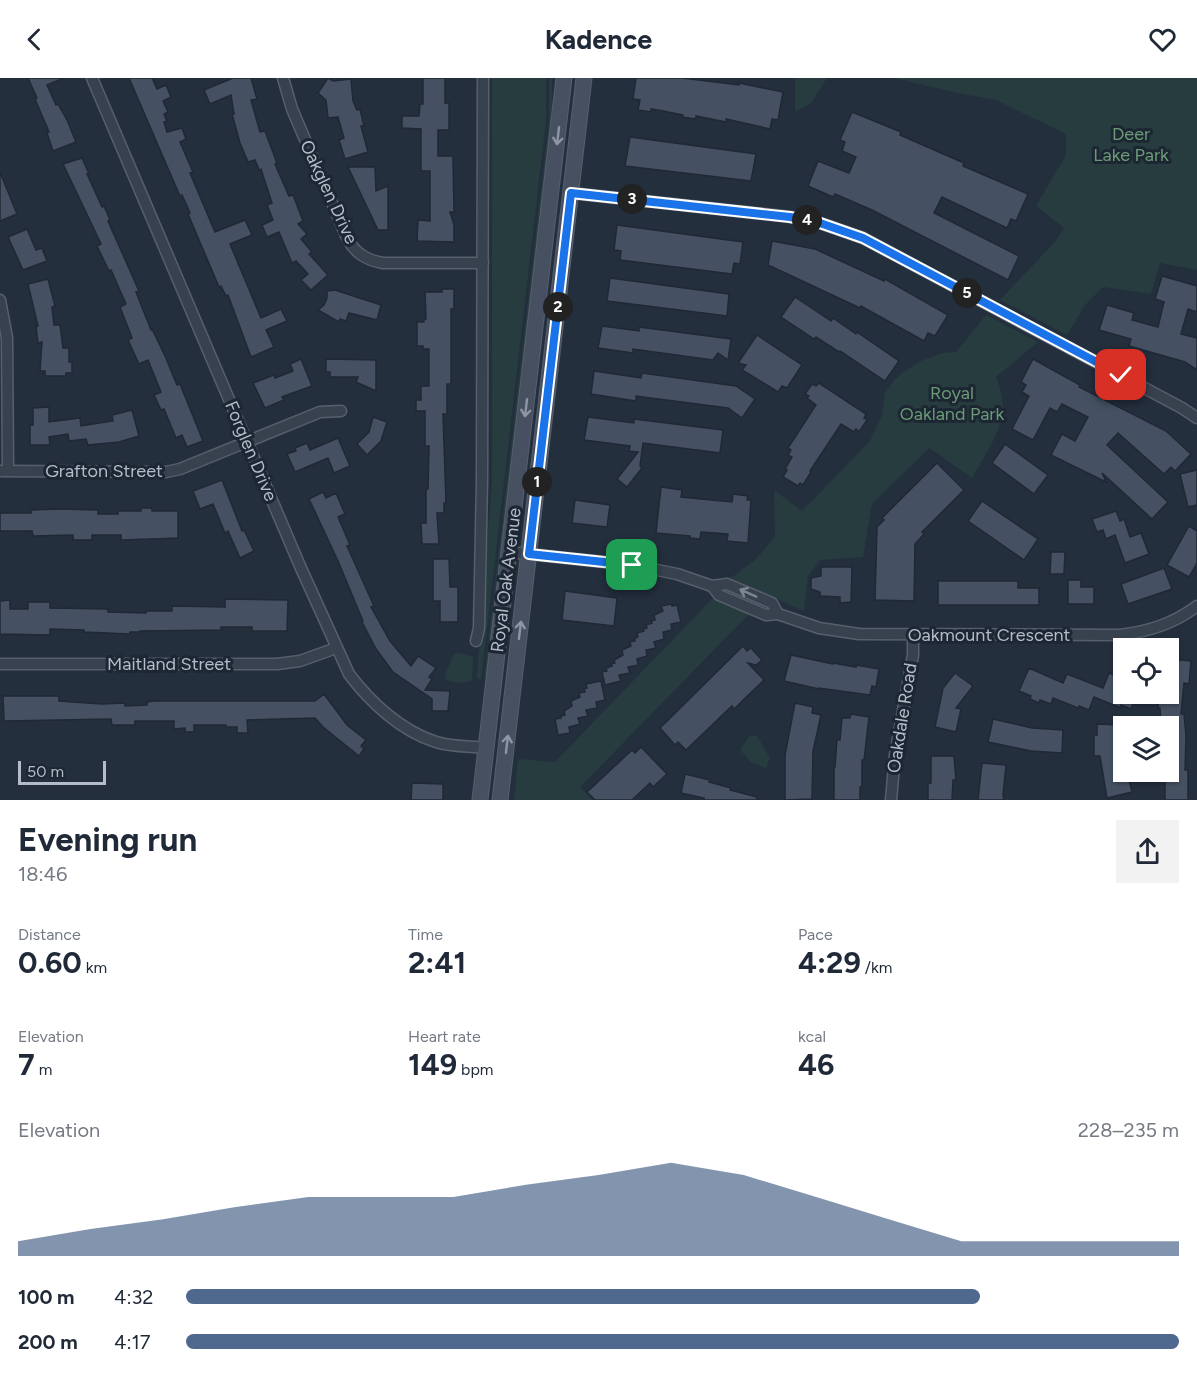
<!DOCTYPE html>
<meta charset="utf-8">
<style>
body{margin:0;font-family:Figtree,sans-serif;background:#f2f2f3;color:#1f2937;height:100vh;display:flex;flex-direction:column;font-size:22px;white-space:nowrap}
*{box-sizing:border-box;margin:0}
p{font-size:20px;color:#747a83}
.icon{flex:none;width:33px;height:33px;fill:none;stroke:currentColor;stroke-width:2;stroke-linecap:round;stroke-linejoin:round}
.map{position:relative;height:722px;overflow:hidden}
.panel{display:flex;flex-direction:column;background:#fff;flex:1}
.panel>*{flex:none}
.tools{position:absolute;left:1113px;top:560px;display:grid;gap:12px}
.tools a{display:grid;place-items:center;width:66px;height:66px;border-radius:0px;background:#fff;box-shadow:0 2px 4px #0004;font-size:30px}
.scale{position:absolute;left:18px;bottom:15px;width:88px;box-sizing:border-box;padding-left:6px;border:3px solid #b4bcc9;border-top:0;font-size:16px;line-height:21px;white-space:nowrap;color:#b4bcc9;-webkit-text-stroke:4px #1d2633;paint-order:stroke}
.pin{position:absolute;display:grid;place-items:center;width:51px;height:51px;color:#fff;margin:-26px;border-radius:12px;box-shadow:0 3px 9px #0006}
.km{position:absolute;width:30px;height:30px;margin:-15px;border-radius:50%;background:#222;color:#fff;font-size:16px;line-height:30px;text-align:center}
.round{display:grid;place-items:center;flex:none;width:63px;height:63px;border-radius:0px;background:#f2f2f3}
.head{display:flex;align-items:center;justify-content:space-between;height:102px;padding:0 18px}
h1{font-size:33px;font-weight:700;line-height:45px}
.stats{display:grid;grid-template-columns:repeat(3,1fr);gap:9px;height:102px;padding:6px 18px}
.stats div{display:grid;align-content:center}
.stats b{font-size:30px;font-weight:700}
.stats small{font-size:16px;font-weight:400}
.stats p{font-size:16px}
.chart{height:168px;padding:12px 18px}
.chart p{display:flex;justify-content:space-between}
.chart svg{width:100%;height:108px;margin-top:6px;fill:#4f688e;opacity:.7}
ul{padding:0 18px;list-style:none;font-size:20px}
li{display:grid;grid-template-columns:96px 72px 1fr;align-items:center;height:45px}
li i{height:15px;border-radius:8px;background:#4f688e}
header{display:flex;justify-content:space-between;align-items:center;height:78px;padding:0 18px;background:#fff;font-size:27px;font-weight:700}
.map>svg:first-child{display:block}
.green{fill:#263c3f}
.building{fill:#455162;stroke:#1f2835;stroke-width:1.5}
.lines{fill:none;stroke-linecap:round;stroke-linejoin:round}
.minor-casing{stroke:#565f6c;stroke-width:13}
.secondary-casing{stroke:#565f6c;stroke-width:17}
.minor{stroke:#38414e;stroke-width:10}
.secondary{stroke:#465061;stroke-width:15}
.oneway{stroke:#8e96a5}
.oneway2{stroke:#7c8592}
.route-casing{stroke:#fff;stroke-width:12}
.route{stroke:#1a73e8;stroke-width:8}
.labels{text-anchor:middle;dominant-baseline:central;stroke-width:6;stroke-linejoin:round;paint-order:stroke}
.park-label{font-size:18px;fill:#6b9a76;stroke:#1d2633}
.street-label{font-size:18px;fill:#b4bcc9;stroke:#1d2633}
</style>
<header><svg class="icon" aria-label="back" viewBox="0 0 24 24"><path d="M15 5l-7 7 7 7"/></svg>Kadence<svg class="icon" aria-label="heart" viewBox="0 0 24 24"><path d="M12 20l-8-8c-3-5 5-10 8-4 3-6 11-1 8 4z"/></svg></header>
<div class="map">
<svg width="1197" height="722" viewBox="0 0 1197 722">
<rect width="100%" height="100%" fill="#242f3e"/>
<g class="green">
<polygon points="492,0 546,0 546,43 481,602 477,600 479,572 484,562 487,466 492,403"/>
<polygon points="549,0 552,0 552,43 487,597 484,601 549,43"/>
<polygon points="795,0 827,0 811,25 795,34"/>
<polygon points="894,0 1197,0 1197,192 1160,185 1151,216 1103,209 1085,227 1067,257 1000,222 1054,165 1064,150 1036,128 1066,77 1066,56 996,22 962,16"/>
<path d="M986,237L1038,264L996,299C1014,339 991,366 972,400L929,370L872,426L863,479L820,482L808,498L804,533L731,500L755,482L775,459L774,412L802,433L870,363L882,337L885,315L893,304L902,295L921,283L942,275L956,274Z"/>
<polygon points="714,519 749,536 580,709 593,722 514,722 518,681 555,684"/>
<path d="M459,575L473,579L472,602C466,606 451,605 445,601L446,594L454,576Z"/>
<polygon points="750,657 757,658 770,680 766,690 751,684 740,672"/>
</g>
<g class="building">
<polygon points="28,0 64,0 47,7 56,27 58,26 67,42 76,64 53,73 47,55 49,54 35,21 37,20"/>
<polygon points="129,0 152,0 157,11 166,7 171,19 163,23 168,34 164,36 167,43 164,44 167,54 182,50 186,61 180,64 193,94 190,95 215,154 245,142 252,157 230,166 261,240 281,231 287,243 266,252 274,269 251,279 228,217 226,218 221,208 219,209 188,136 190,135 182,117 180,118 173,102"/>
<polygon points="233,0 251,0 257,21 251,22 260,54 265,53 277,85 275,86 289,118 293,117 303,143 298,146 307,156 301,161 312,174 309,176 328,197 311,212 301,202 308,196 296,183 292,185 279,154 267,159 262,147 273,142 267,127 272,125 261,91 259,92 255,82 248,84 240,65 232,36 234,36 231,17 210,26 204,12"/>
<polygon points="328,0 333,3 351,1 353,23 357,32 360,31 364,48 361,48 368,74 345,81 339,62 344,60 338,39 328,40 326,22 318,15"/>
<polygon points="423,0 445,0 445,25 449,25 449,52 438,52 438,78 453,78 454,134 450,134 454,147 454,164 417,163 418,142 430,143 430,93 421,93 421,51 402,50 402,38 419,38 420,26 423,26"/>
<polygon points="636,0 682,0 739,7 739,5 783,14 778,42 772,41 770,51 726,41 726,44 696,38 696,41 682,39 683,37 663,33 651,31 651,34 638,32 640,22 633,21"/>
<polygon points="852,34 901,54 900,57 964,85 963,88 1028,116 1016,143 1011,141 1007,150 942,119 934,135 1019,178 1008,202 872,132 835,116 833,119 808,108 818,83 849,95 856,79 842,73 845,64 840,62"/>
<polygon points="630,59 756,76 751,103 625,88"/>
<polygon points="82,80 89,96 87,96 102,129 104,128 110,142 108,143 139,213 136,214 151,252 152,251 165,278 177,307 180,306 203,363 187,369 182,357 176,360 164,331 161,332 154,317 161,314 148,282 139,286 128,262 132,260 120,229 126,226 111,192 109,193 97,168 101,166 63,86"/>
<polygon points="348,89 375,89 376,113 388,108 388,152 378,152"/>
<polygon points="0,94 17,136 0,143"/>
<polygon points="617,147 743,164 740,186 734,185 732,196 620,182 621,173 614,172"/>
<polygon points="27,151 36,172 42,170 47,183 23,192 8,159"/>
<polygon points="772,163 815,171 884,203 885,201 948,237 935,258 928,255 924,263 861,228 860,230 768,187"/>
<polygon points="1162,198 1197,208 1197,234 1188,231 1181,256 1197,260 1197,292 1185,284 1129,268 1131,261 1099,252 1107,227 1134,235 1132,242 1158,249 1164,224 1155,221"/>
<polygon points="610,200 729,216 727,238 607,223"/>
<polygon points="48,201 55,228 52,229 54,247 60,247 63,270 69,270 69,284 72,284 72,295 66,295 66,298 45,298 45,293 40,293 42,264 38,265 36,248 38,248 28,206"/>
<polygon points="442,211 454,211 454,231 451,231 451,306 447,306 447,336 443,336 446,425 444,425 444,435 437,435 439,466 422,466 421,445 426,445 426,411 428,411 429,368 425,368 425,333 416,333 416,322 421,322 421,308 429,308 429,271 423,271 423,268 417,268 417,244 424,244 424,241 426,241 425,214 442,214"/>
<polygon points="335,212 381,227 377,242 349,235 346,243 340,241 339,244 318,232 324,227 327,220 327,213"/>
<polygon points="795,219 831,243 833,240 856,256 857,254 899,283 885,303 840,273 839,274 816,259 814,261 781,239"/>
<polygon points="602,248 639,253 639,249 731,261 728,282 718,275 713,282 633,271 633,275 598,270"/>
<polygon points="757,257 802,287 787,310 782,308 778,314 742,292 746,287 738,285"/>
<polygon points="301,281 312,308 282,319 284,322 265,330 253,305 274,297 275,300 293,293 290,286"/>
<polygon points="326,281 376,282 376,313 356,304 358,299 330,299 330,294 326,294"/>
<polygon points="1033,281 1080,307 1079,309 1166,353 1191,376 1175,393 1171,389 1164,396 1118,355 1107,367 1168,424 1152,441 1102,395 1106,404 1051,377 1062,356 1075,363 1088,339 1062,326 1057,334 1050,330 1033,362 1012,351 1029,318 1022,314 1026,307 1021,304"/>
<polygon points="594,293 641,300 642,295 736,308 755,321 742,340 728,330 636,318 636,323 591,316"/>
<polygon points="819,305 866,336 864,340 867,342 859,354 856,351 854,354 841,346 810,393 811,394 803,407 800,405 798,408 783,399 787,392 785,391 792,379 788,377 791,372 788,370 816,327 807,320 809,318 805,316 812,306 816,308"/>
<polygon points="49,329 49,344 80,340 81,348 113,343 112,337 132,332 139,358 119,364 88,367 86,361 69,363 68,356 49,359 50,367 30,367 30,347 33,347 33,330"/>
<polygon points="373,339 387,344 381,363 367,377 357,366 369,354"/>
<polygon points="588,339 634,345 634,341 723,352 720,375 643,365 640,388 642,390 627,409 617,401 638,374 629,373 630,368 584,362"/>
<polygon points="338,360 350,388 334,395 328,380 295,394 287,376 296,373 295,370 307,365 310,372"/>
<polygon points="1005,366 1048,397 1034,416 992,385"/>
<polygon points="937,385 964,412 922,454 924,456 915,466 914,523 875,522 877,449 884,442 882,440"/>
<polygon points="1197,392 1197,427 1188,429 1180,396"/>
<polygon points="222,402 242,453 244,452 254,473 240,480 228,453 225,455 213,426 200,431 193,413"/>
<polygon points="661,409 682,412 681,419 732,424 733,416 748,418 747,422 751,422 748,465 727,463 728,456 701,454 700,461 690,460 690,458 656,455"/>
<polygon points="323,414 326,420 336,415 345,436 338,439 350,467 347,468 374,528 371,529 390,563 411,588 418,578 436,590 429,599 432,601 425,612 450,613 448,633 432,633 432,621 393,594 376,571 362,544 363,543 338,483 309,421"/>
<polygon points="575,422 610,427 607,449 572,445"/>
<polygon points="982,423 1038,461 1024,482 968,443"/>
<polygon points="141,430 152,430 152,433 178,433 178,460 121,462 121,457 92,457 92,462 73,462 73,457 33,458 32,453 0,453 0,435 31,435 31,432 60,431 98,432 98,436 118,436 118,433 141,433"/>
<polygon points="1116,433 1120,443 1124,441 1130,459 1141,455 1149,476 1125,485 1115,457 1106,461 1103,452 1097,454 1092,441"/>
<polygon points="1189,448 1197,453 1197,485 1189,499 1167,487"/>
<polygon points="1051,474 1065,474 1064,496 1050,496"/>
<polygon points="433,481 449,481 450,509 458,509 458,544 440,544 440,523 433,523"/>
<polygon points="821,489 852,489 851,524 840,525 840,519 820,518 820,514 811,511 811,500 821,498"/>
<polygon points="1164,490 1172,511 1128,526 1121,506"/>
<polygon points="1068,502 1081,502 1081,509 1094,509 1094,526 1068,526"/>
<polygon points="938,503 1018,503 1018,510 1039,510 1039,527 938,527"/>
<polygon points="565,513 617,520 614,548 562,542"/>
<polygon points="225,521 288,522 287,553 252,553 252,549 221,549 221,552 140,553 140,554 130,554 130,556 84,554 84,552 50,551 50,557 0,556 0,523 10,522 10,531 28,531 28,524 50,524 50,530 108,531 108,534 146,535 146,533 172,533 172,528 225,529"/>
<polygon points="672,526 672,528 677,527 681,544 671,546 672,552 663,554 664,561 654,564 656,570 646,572 647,578 637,581 638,587 628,589 630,595 619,597 621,603 605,607 602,594 607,593 606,590 612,588 611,586 615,585 614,582 623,577 622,572 631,568 630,564 635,563 635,560 638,559 637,555 644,553 643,551 647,550 646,547 652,545 651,543 655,542 654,537 663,533 661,528"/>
<polygon points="743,568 747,573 751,570 762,582 756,587 748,585 764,602 734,631 732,628 686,672 678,664 675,667 660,650"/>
<polygon points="791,577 833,586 833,585 856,589 856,587 879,591 876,609 872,608 870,617 819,610 819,611 784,603"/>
<polygon points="1168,581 1191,583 1189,606 1184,605 1181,636 1184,636 1186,658 1185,692 1188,692 1188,722 1165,722 1165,693 1168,693 1168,648 1161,646 1160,630 1158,630 1159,615 1168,615"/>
<polygon points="1029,590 1063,605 1067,596 1103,610 1109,595 1124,601 1124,615 1137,615 1131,631 1121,627 1121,630 1094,619 1089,632 1079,628 1078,630 1053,620 1051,626 1040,622 1039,625 1030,621 1031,618 1019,613"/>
<polygon points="955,595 973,608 956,630 961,631 956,654 935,649 943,610"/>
<polygon points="601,603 605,622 596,624 597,630 586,632 588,638 578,640 580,646 569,649 570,655 558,657 555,641 561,640 561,638 565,637 564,633 572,628 571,623 580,619 579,615 585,614 584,611 587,610 586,606"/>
<polygon points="324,616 347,647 366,662 361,668 364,671 359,678 323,649 315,640 247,642 248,655 237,655 237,649 226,649 226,647 194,647 194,654 185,654 185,650 174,651 174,643 135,643 135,647 112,647 111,641 4,643 3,618 59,618 59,623 102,626 125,625 125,628 147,627 147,624 154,623 315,623"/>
<polygon points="795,625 813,629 812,635 821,637 813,673 812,721 785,722 785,677"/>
<polygon points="851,636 869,639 864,682 862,682 862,709 860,709 860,722 834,722 834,689 835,689 837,661 840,662 842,640 850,640"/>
<polygon points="993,641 1032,650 1063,652 1062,675 1031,673 988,664"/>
<polygon points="1097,646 1120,647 1119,684 1124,683 1124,693 1127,693 1132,714 1107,720 1100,678 1094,678 1094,657 1097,657"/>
<polygon points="641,669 667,696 653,709 650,705 632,722 595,722 587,714 632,672 635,675"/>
<polygon points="931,678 954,678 956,702 953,702 952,722 928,722 928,705 931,705"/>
<polygon points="982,685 1006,687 1003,717 1004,722 978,722"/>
<polygon points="685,696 710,702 709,704 731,710 730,712 757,719 757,722 704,722 704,720 681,715"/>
<polygon points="412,705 443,706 443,722 411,722"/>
</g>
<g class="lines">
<defs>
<g id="minor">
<path d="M92,0L300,488L349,596C370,624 401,653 436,664C452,669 470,668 487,670"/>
<path d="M283,0L292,31L347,160C355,175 366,182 383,185H483"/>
<polyline points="571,115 791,139 820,145 863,160 1182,330 1197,340"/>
<polyline points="0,222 7,260 8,393"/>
<polyline points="0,393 166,394 180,391 320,334 341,333"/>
<polyline points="509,474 632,487 677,496 712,508 727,506 772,525 778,536"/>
<path d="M712,508L719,517L766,537L778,536L819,550L859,556L1120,557C1150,553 1173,546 1197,528"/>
<polyline points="476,563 479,550 482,403 483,0"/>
<polyline points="0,586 277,586 300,583 336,570"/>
<polyline points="891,722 895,677 913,577 913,558"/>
</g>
<g id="secondary">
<polyline points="480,722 564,0"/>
<polyline points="500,722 584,0"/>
</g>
</defs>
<use href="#minor" class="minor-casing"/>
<use href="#secondary" class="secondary-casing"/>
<use href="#minor" class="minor"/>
<use href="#secondary" class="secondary"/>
</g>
<defs><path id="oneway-shaft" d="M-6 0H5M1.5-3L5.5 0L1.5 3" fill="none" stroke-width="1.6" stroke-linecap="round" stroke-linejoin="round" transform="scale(1.5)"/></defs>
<g class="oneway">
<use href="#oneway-shaft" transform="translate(558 58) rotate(97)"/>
<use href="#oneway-shaft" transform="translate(526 330) rotate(97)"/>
<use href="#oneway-shaft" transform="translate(520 552) rotate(-83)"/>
<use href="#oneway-shaft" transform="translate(507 666) rotate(-83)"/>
</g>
<use class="oneway2" href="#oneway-shaft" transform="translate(748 515) rotate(-156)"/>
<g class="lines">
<defs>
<polyline id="route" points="632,487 529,476 571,115 790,139 820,145 863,160 1121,297"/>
</defs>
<use href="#route" class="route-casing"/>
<use href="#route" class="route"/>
</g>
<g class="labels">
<g class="park-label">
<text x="1131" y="56">Deer<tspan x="1131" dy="21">Lake Park</tspan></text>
<text x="952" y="315">Royal<tspan x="952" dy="21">Oakland Park</tspan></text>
</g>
<g class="street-label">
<text transform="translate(329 114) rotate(65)">Oakglen Drive</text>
<text transform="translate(251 373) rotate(67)">Forglen Drive</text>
<text x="104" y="393">Grafton Street</text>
<text transform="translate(506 502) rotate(-83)">Royal Oak Avenue</text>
<text x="989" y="557">Oakmount Crescent</text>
<text x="169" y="586">Maitland Street</text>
<text transform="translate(902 640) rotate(-81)">Oakdale Road</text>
</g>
</g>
</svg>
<div class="tools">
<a><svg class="icon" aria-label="locate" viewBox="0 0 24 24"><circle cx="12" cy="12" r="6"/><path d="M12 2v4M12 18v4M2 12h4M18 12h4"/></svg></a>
<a><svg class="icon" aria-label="layers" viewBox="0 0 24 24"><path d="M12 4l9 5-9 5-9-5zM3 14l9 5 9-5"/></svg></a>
</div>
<div class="scale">50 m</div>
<div class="pin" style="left:632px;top:487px;background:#1e9e55"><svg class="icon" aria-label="arrive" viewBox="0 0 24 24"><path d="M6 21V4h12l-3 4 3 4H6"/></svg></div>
<div class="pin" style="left:1121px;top:297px;background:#d93025"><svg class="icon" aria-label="check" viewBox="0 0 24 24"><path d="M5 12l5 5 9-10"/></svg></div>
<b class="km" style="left:537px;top:404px">1</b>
<b class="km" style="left:558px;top:229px">2</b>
<b class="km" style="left:632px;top:121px">3</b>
<b class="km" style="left:807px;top:142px">4</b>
<b class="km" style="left:967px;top:215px">5</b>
</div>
<section class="panel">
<div class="head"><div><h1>Evening run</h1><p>18:46</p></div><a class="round"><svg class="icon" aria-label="share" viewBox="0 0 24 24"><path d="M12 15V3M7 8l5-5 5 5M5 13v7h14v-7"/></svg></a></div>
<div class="stats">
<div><p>Distance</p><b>0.60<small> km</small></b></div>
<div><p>Time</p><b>2:41</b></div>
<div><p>Pace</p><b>4:29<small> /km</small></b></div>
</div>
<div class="stats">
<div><p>Elevation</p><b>7<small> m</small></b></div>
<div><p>Heart rate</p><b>149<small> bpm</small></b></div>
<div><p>kcal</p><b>46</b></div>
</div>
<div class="chart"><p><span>Elevation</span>228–235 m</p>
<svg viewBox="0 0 160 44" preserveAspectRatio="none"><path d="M0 44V38L10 33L20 29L30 24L40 20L50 20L60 20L70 15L80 11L90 6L100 11L110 20L120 29L130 38L140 38L150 38L160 38V44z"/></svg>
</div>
<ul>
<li><b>100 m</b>4:32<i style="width:80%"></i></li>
<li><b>200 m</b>4:17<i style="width:100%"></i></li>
</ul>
</section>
